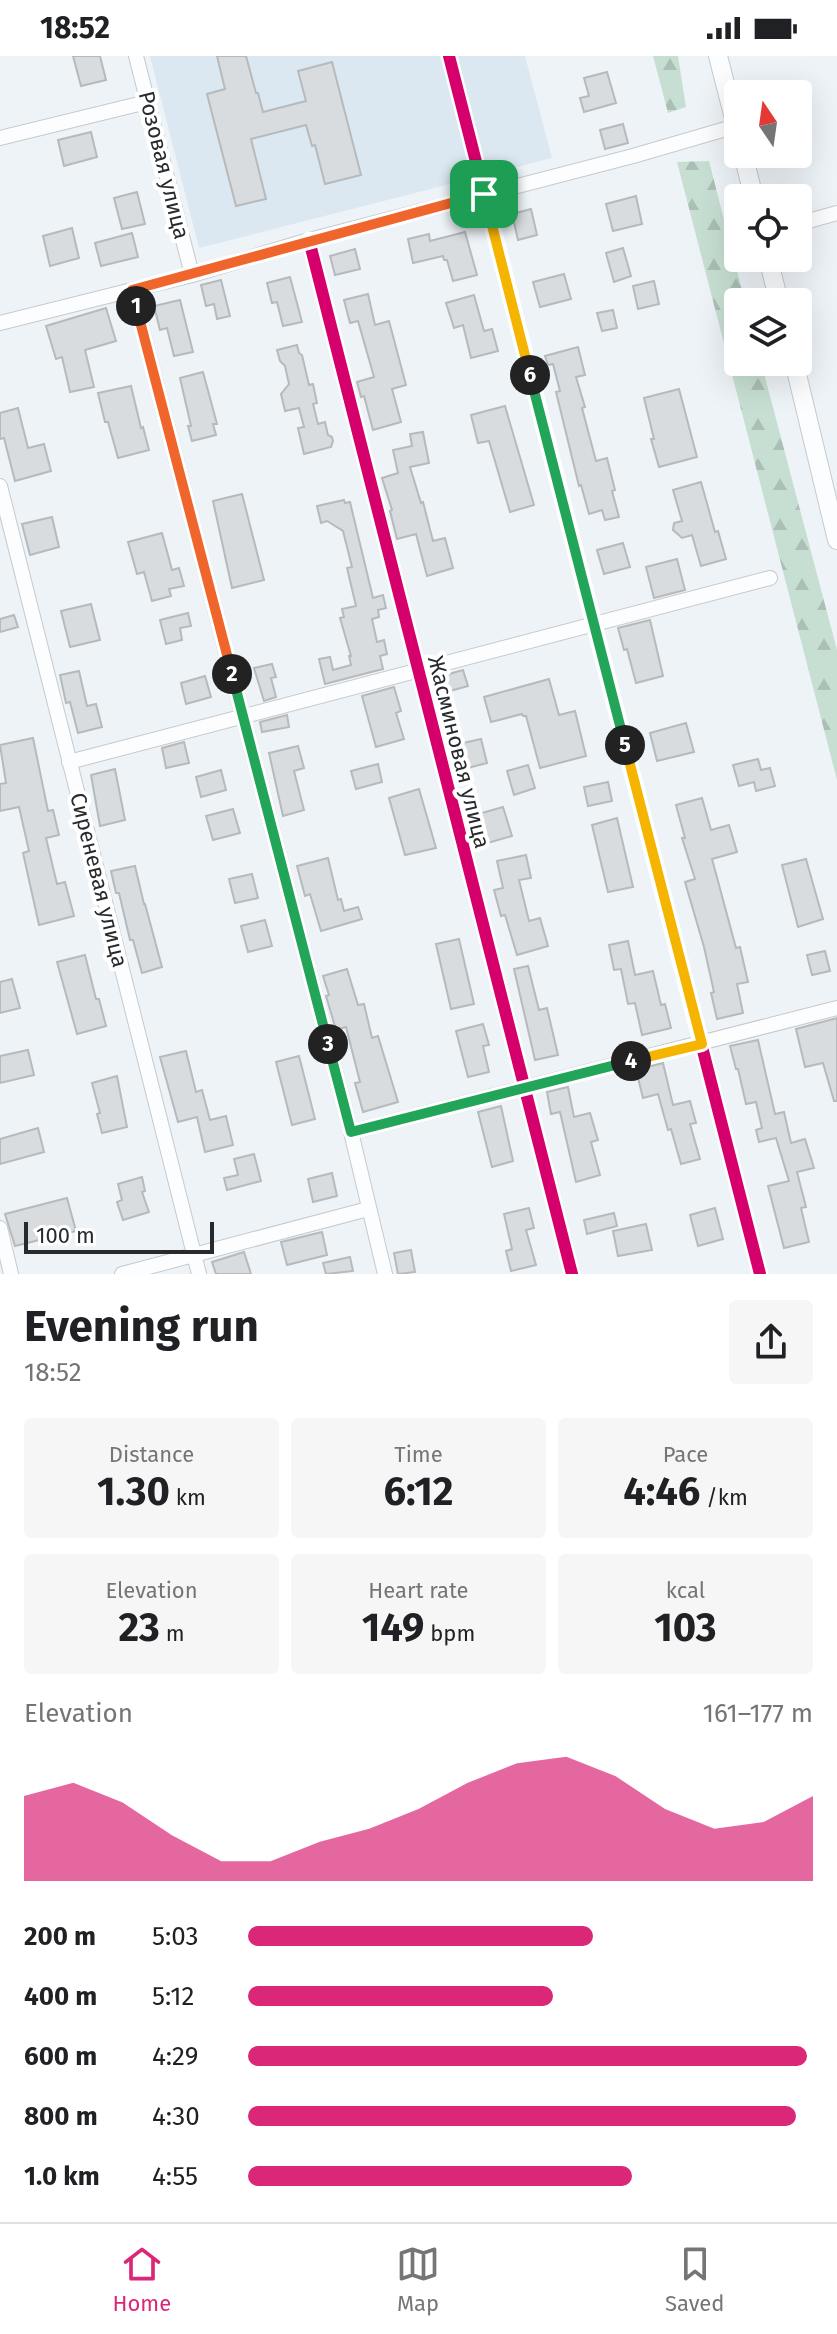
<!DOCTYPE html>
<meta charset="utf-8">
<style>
body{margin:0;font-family:"Fira Sans",sans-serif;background:#f6f6f6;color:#202124;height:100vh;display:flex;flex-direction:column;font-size:30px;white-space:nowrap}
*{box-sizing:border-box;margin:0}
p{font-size:26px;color:#757577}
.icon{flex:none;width:44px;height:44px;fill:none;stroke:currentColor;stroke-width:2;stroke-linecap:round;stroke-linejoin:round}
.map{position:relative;height:1218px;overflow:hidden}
.side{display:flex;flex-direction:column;background:#fff;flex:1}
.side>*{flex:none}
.needle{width:52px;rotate:347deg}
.fabs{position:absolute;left:724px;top:24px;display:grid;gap:16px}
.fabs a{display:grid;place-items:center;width:88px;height:88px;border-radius:8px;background:#fff;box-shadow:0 8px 32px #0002;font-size:40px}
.scale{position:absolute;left:24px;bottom:20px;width:190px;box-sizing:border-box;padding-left:8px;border:4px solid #282b2e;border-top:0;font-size:22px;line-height:28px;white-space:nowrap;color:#282b2e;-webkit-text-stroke:6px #fff;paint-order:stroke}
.pin{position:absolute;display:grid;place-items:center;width:68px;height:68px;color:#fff;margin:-34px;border-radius:16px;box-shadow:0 4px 12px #0006}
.km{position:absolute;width:40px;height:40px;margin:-20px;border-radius:50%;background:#222;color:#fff;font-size:22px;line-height:40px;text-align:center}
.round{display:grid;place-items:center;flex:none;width:84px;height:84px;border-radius:8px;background:#f6f6f6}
.head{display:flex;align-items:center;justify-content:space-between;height:136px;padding:0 24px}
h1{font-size:44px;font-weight:700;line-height:60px}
.metrics{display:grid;grid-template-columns:repeat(3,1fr);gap:12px;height:136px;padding:8px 24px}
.metrics div{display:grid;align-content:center;border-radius:8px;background:#f6f6f6;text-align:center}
.metrics b{font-size:40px;font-weight:700}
.metrics small{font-size:22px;font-weight:400}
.metrics p{font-size:22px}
.chart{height:224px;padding:16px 24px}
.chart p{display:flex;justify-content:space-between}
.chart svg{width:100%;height:144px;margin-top:8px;fill:#db2777;opacity:.7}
ul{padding:0 24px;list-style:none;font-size:26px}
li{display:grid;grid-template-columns:128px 96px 1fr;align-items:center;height:60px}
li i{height:20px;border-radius:10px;background:#db2777}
.status{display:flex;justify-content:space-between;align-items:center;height:56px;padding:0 40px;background:#fff;direction:ltr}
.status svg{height:22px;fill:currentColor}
.tab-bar{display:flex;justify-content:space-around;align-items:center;height:112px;border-top:2px solid #e0e0e0;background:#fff;font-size:22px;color:#757577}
.tab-bar a{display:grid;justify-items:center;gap:4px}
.tab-bar .active{color:#db2777}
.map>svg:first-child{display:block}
.built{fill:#dce8f1}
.forest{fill:url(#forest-firs)}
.building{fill:#d8dcdf;stroke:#b6babd;stroke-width:2}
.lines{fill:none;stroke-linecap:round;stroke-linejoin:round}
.minor-casing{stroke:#c6cacd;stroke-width:16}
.tertiary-casing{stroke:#c6cacd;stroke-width:20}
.minor{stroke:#fcfdfe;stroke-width:14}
.tertiary{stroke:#fcfdfe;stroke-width:18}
.cycleway-casing{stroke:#fff;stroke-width:17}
.cycleway{stroke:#d6006c;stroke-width:12}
.split-1-casing{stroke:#fff;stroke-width:16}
.split-2-casing{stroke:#fff;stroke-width:16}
.split-3-casing{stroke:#fff;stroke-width:16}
.split-4-casing{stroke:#fff;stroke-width:16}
.split-5-casing{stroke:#fff;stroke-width:16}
.split-6-casing{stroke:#fff;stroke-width:16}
.split-7-casing{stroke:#fff;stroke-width:16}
.split-1{stroke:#f0652b;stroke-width:10}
.split-2{stroke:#f0652b;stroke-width:10}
.split-3{stroke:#22a559;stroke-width:10}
.split-4{stroke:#22a559;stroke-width:10}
.split-5{stroke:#f5b400;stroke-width:10}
.split-6{stroke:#22a559;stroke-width:10}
.split-7{stroke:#f5b400;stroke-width:10}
.labels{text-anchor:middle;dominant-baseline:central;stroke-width:8;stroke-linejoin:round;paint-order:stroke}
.street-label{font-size:22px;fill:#282b2e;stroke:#fff}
</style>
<div class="status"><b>18:52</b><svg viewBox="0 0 49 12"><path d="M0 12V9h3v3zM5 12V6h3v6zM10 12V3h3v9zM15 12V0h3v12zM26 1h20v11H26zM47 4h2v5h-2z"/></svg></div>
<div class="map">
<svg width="837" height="1218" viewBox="0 0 837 1218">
<defs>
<pattern id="forest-firs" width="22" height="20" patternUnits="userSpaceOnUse" patternTransform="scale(2)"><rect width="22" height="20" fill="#c7dfd3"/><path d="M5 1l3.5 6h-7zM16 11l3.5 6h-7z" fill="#abc0b5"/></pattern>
</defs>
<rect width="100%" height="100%" fill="#eef3f7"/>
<polygon class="built" points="150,0 525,0 552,102 199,192"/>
<g class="forest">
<polygon points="653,0 678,0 686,51 668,57"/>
<polygon points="709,105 745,246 738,246 738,306 761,306 837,594 837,724 677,106"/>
</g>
<g class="building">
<polygon points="73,0 100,0 106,24 81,30"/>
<polygon points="217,0 246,0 256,37 258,37 263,56 306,45 298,15 332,6 361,119 325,128 315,89 312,90 306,69 251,83 266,143 236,150 207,38 225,33"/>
<polygon points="607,16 616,47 584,56 580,42 589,40 584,22"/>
<polygon points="623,68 628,87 605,93 600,74"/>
<polygon points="91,76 97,101 64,110 58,84"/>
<polygon points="137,136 145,168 122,173 114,142"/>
<polygon points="636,140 642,168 613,175 606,148"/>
<polygon points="531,153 537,179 518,184 512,158"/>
<polygon points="72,172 79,202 50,210 43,180"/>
<polygon points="465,176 477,219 453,225 447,204 444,204 443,200 413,207 408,183 429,178 430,185"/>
<polygon points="132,177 138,201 101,210 95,187"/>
<polygon points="623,192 631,220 614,226 606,197"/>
<polygon points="355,193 360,213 335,219 330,200"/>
<polygon points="564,218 571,243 540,251 533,226"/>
<polygon points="290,221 302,266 283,270 277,246 272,247 267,227"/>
<polygon points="221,224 230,260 217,263 214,248 206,250 201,229"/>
<polygon points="654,225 659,248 638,253 633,230"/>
<polygon points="368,238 375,269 389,265 406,329 392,333 401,366 373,374 364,340 361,341 357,326 374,321 358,265 350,267 344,244"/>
<polygon points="474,239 484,275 492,273 498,295 471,302 463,269 454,272 446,247"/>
<polygon points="180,244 193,296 174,300 167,272 160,274 154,250"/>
<polygon points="106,252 116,285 85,294 94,331 70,336 62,301 56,303 46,270"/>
<polygon points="613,254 617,272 602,275 597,257"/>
<polygon points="297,289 299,297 302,299 309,329 313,328 317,347 313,348 318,368 325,366 328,379 332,381 333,385 331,391 304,398 298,372 304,371 299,352 285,355 281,338 289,328 285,310 280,305 277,294"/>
<polygon points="578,291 585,319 576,321 585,351 582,352 596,405 607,402 615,434 612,435 619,461 605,464 602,454 589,458 581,429 579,430 556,336 560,335 553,308 548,309 545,300"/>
<polygon points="203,316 217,368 213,368 216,379 192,385 188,370 191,370 180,322"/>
<polygon points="131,330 141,372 143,371 149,394 118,402 108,366 105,366 98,337"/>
<polygon points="679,333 697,401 659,411 651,383 654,383 644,342"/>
<polygon points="505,350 534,449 510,456 489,385 478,387 471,359"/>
<polygon points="18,352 28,392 44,388 51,415 15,425 4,382 0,383 0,357"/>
<polygon points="423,376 429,407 410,411 421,447 423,446 433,485 445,482 453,512 427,520 416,478 397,483 390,455 392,454 382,422 398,417 393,394 412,390 410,378"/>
<polygon points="701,426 715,476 718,475 726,503 701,510 692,479 682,482 673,474 674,467 682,465 673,434"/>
<polygon points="242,438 264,524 232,532 213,445"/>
<polygon points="344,444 345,447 350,446 373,542 383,539 386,552 378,554 379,561 372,563 377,586 384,584 387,598 380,600 383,613 325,628 319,603 330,601 333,614 351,609 349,600 351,600 340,562 344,561 342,553 356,550 347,512 352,511 343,475 327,465 321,467 317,450"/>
<polygon points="52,461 59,491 30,499 22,468"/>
<polygon points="162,477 172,514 179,512 184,530 169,533 171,540 152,545 144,516 137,518 128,486"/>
<polygon points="623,487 630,511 604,518 597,494"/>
<polygon points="677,503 685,534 654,542 646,511"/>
<polygon points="91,548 100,584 70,591 61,555"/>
<polygon points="188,557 191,570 180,572 182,584 166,588 160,564"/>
<polygon points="14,559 18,571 0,576 0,563"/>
<polygon points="650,564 663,620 636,627 627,593 624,594 618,572"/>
<polygon points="272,608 276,621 271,622 276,641 264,645 254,612"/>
<polygon points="463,614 468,630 439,638 435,622"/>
<polygon points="79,615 87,650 96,648 102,671 78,677 70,646 66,647 60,619"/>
<polygon points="205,620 211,641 186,648 181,627"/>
<polygon points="549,623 559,659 575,655 586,700 540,712 526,660 523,660 522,658 491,666 484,641"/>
<polygon points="394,631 401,655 396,657 404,683 376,691 362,640"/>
<polygon points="287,659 289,671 262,676 260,666"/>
<polygon points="686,667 694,696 657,705 650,677"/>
<polygon points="33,682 48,755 53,754 59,779 46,782 57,828 65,826 74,860 39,869 23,797 29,795 19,751 0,755 0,728 6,727 0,689"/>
<polygon points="481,683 487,707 460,714 454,689"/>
<polygon points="184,686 189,707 166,712 162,692"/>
<polygon points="298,690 304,712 294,715 304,754 283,760 269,697"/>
<polygon points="758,703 761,714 770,712 775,730 756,735 754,726 739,730 733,709"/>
<polygon points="378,708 382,726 356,733 351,715"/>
<polygon points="528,709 535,732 514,739 507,715"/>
<polygon points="115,713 125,764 100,770 91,719"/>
<polygon points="221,714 226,734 201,741 196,721"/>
<polygon points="608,726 612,745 588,750 584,731"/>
<polygon points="419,733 436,792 405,799 389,742"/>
<polygon points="702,742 711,774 729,769 737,796 712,803 736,892 740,891 748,926 737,928 743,957 717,963 711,937 714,936 704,891 685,826 695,823 682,782 685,782 676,749"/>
<polygon points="503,751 512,780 484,788 475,759"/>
<polygon points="233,753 240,777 213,784 206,760"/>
<polygon points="617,762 633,831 608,836 592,769"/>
<polygon points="526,799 531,822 519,824 529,865 540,862 548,890 517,899 505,859 501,860 494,834 503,832 497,805"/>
<polygon points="328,802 338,844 341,843 344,855 358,851 362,863 321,875 310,838 305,840 297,810"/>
<polygon points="806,803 823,863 798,871 782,809"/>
<polygon points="135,810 144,848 145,848 162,911 142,917 133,884 130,884 119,837 116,837 111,815"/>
<polygon points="252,818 258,842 235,847 229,823"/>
<polygon points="265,864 272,890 248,896 241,870"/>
<polygon points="459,883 474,948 451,953 436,888"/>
<polygon points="628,885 635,919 653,915 661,949 665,948 671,972 642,979 635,947 628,948 621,913 614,914 609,889"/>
<polygon points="825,895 830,915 812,919 807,899"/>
<polygon points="85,899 96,943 99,943 106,970 77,978 57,906"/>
<polygon points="528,910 539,954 547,952 558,999 535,1004 514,913"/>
<polygon points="347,913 358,949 364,948 372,982 378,980 398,1046 363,1056 355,1027 360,1026 346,971 336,974 326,940 329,939 323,920"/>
<polygon points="12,923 20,952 0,957 0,926"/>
<polygon points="837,962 837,1045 834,1045 823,1007 805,1011 796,973"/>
<polygon points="483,968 489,989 483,990 489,1016 468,1021 456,975"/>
<polygon points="758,984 775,1058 784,1056 791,1087 805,1083 814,1112 797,1116 806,1151 801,1152 809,1186 784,1192 768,1130 789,1125 776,1082 759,1086 756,1074 762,1072 756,1046 746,1048 738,1013 736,1013 730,990"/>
<polygon points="28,994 34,1019 0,1027 0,1000"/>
<polygon points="186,995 196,1036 202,1034 210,1064 226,1060 233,1089 205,1096 197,1061 178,1066 160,1001"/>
<polygon points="299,1000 315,1063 292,1069 276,1006"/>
<polygon points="663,1007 673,1049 690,1045 696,1067 690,1068 700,1103 681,1108 671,1073 668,1074 658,1038 643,1042 636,1014"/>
<polygon points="117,1020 127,1071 102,1077 97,1058 100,1057 92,1027"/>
<polygon points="568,1031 574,1061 590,1057 598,1084 591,1086 600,1119 576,1126 560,1056 551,1058 547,1036"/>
<polygon points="501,1050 513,1105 492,1111 478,1056"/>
<polygon points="38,1072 44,1096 0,1108 0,1083"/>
<polygon points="254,1098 261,1125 227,1134 224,1122 238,1119 234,1103"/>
<polygon points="332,1117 337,1140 313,1146 308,1123"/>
<polygon points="142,1121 145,1135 142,1136 149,1156 123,1164 117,1146 122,1144 118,1128"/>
<polygon points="67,1142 76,1175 15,1190 5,1158"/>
<polygon points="529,1152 534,1172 526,1174 536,1209 511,1215 506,1195 512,1193 504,1158"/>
<polygon points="715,1152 723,1183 698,1190 690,1159"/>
<polygon points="614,1157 617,1170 587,1178 584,1164"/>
<polygon points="646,1168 652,1194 618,1200 613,1175"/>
<polygon points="322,1176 327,1199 287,1209 281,1186"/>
<polygon points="411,1194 415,1216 398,1218 394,1197"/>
<polygon points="244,1196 251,1218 216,1218 212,1206"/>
<polygon points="350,1201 353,1215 326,1218 323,1207"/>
</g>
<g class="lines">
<defs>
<g id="minor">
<polyline points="136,0 192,219"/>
<polyline points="449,0 760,1218"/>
<polyline points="0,82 147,46"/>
<polyline points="798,168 837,157"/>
<polyline points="309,184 572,1218"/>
<polyline points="132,234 351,1076 385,1218"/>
<polyline points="0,267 192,219 309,184 633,100 736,70"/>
<polyline points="0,430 199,1218"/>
<polyline points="69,706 770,522"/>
<polyline points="351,1076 837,952"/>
<polyline points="0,1172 11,1218"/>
<polyline points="122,1218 368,1153"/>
</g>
<g id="tertiary">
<polyline points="718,0 738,78"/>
<polyline points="743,98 754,142"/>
<polyline points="768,202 779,246"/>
<polyline points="794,306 837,484"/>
</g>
</defs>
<use href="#minor" class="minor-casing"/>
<use href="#tertiary" class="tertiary-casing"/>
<use href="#minor" class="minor"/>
<use href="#tertiary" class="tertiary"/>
<defs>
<g id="cycleway">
<polyline points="449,0 760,1218"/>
<polyline points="309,184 572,1218"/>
</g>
</defs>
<use href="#cycleway" class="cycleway-casing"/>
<use href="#cycleway" class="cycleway"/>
</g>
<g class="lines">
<defs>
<polyline id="split-1" points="136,250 132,234 484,138"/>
<polyline id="split-2" points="136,250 232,618"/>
<polyline id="split-3" points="232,618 328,988"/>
<polyline id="split-4" points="328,988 351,1076 631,1005"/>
<polyline id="split-5" points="625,689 702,988 631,1005"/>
<polyline id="split-6" points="530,319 625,689"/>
<polyline id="split-7" points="484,138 530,319"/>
</defs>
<use href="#split-1" class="split-1-casing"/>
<use href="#split-2" class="split-2-casing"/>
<use href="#split-3" class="split-3-casing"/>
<use href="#split-4" class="split-4-casing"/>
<use href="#split-5" class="split-5-casing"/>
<use href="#split-6" class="split-6-casing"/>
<use href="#split-7" class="split-7-casing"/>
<use href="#split-1" class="split-1"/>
<use href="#split-2" class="split-2"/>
<use href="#split-3" class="split-3"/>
<use href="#split-4" class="split-4"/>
<use href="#split-5" class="split-5"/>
<use href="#split-6" class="split-6"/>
<use href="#split-7" class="split-7"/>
</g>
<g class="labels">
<g class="street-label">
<text transform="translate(164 109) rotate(76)">Розовая улица</text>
<text transform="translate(459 696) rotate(76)">Жасминовая улица</text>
<text transform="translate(99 824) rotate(76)">Сиреневая улица</text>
</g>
</g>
</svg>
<div class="fabs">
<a><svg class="needle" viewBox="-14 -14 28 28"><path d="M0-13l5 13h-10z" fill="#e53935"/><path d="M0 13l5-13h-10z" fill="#757577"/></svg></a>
<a><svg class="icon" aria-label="locate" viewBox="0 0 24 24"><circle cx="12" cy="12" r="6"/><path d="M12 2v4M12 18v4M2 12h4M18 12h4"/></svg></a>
<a><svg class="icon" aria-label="layers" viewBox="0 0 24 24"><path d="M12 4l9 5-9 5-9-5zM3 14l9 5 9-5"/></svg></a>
</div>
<div class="scale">100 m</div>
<div class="pin" style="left:484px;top:138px;background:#1e9e55"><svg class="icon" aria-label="arrive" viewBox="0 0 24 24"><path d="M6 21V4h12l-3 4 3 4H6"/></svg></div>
<b class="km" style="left:136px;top:250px">1</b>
<b class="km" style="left:232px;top:618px">2</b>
<b class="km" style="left:328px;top:988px">3</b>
<b class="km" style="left:631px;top:1005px">4</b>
<b class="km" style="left:625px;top:689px">5</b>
<b class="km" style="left:530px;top:319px">6</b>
</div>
<section class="side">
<div class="head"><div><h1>Evening run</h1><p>18:52</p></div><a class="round"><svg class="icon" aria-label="share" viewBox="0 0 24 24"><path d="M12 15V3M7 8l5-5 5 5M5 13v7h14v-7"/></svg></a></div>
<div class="metrics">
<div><p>Distance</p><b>1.30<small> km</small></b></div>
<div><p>Time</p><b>6:12</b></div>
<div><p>Pace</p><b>4:46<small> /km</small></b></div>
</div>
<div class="metrics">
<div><p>Elevation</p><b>23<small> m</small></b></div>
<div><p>Heart rate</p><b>149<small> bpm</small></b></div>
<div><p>kcal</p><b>103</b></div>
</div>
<div class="chart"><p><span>Elevation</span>161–177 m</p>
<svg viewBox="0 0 160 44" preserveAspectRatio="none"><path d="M0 44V18L10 14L20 20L30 30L40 38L50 38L60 32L70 28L80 22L90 14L100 8L110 6L120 12L130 22L140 28L150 26L160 18V44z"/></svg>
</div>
<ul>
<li><b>200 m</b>5:03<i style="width:61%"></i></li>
<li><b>400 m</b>5:12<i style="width:54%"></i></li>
<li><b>600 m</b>4:29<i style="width:99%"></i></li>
<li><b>800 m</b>4:30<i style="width:97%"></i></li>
<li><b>1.0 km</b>4:55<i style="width:68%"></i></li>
</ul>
</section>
<nav class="tab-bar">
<a class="active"><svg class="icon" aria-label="home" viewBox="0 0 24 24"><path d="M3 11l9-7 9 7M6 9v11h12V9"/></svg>Home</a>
<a><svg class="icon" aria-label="map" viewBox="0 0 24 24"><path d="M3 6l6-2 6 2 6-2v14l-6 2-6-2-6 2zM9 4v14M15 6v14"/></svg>Map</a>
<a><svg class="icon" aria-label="saved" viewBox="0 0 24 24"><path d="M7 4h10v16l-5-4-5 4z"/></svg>Saved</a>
</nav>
